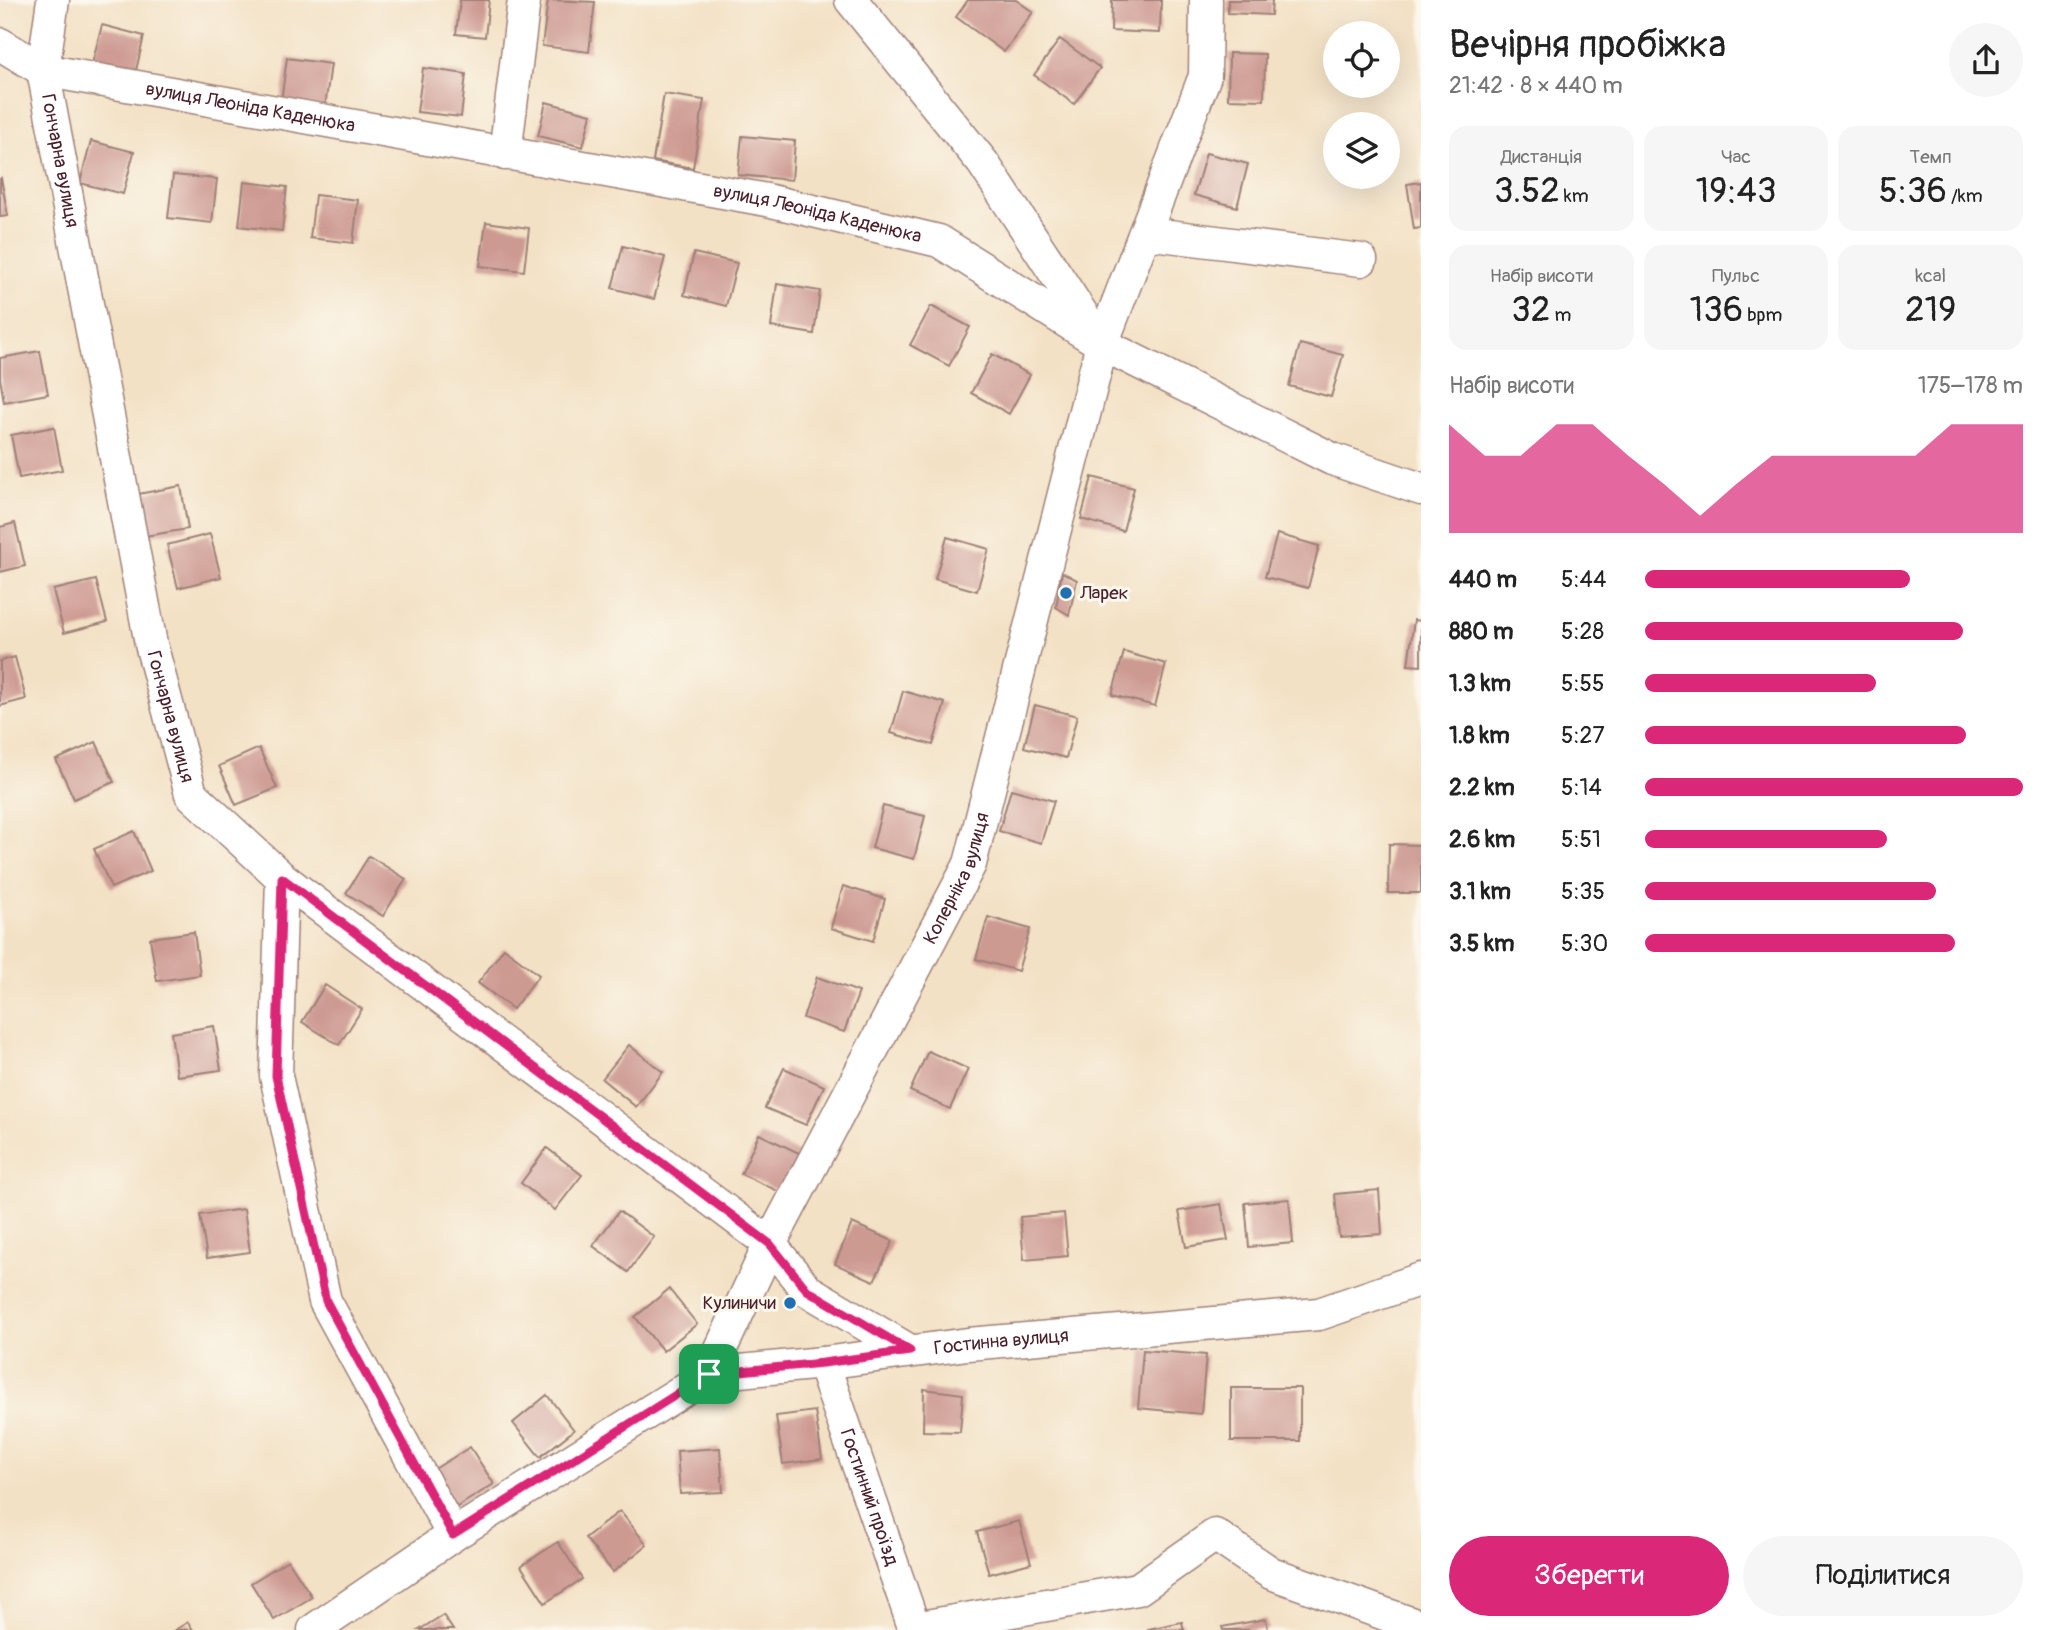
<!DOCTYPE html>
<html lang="uk">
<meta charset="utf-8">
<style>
body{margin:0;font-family:Pangolin,sans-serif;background:#f6f6f6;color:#222;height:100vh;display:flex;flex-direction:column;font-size:26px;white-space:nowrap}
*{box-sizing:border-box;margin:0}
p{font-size:23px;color:#767676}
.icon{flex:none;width:38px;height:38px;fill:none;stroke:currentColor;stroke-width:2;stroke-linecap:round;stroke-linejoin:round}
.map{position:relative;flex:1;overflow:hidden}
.sheet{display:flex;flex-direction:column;background:#fff;width:630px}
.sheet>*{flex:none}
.controls{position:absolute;left:1323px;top:21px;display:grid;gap:14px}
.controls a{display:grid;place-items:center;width:77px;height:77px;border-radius:50%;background:#fff;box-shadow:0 7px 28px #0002;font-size:35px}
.pin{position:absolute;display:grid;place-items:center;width:60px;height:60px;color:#fff;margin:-30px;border-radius:14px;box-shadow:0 4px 10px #0006}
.round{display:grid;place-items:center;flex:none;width:74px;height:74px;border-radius:37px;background:#f6f6f6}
.headline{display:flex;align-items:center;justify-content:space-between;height:119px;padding:0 28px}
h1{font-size:38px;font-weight:600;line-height:52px}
.stats{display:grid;grid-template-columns:repeat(3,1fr);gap:10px;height:119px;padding:7px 28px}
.stats div{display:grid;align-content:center;border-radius:18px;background:#f6f6f6;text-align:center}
.stats b{font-size:35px;font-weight:600}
.stats small{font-size:19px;font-weight:400}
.stats p{font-size:19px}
.chart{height:196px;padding:14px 28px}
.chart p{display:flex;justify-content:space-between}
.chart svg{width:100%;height:126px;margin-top:7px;fill:#db2777;opacity:.7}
.cta{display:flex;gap:14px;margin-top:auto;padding:14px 28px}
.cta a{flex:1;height:80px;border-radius:42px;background:#db2777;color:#fff;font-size:28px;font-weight:600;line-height:80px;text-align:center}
.cta a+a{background:#f6f6f6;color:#222}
ul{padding:0 28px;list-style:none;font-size:23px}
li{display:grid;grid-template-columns:112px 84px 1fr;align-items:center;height:52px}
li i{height:18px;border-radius:9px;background:#db2777}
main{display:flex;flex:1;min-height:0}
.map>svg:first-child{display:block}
.building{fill:#cd9a92}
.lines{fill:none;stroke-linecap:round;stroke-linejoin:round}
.minor-casing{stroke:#9e8078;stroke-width:35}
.minor{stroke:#fff;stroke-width:32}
.route-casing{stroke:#fff;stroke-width:14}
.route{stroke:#db2777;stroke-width:9}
.poi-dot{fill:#1f6fb2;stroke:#fbf7ec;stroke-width:2.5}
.labels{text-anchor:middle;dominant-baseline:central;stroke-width:6;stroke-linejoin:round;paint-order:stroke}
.street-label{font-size:19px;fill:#4a1f2b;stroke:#fbf7ec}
.poi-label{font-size:19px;fill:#4a1f2b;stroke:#fbf7ec;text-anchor:start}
</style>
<main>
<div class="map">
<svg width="1421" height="1630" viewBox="0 0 1421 1630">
<rect width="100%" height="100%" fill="#fbf7ec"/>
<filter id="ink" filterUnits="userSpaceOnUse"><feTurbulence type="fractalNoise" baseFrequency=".0143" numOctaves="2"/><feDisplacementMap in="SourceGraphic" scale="14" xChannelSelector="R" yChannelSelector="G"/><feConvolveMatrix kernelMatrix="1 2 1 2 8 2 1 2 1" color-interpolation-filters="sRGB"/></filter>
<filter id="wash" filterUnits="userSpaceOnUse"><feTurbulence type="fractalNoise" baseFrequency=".00686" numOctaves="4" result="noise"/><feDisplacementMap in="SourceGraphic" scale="28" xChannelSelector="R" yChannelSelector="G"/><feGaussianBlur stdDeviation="1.57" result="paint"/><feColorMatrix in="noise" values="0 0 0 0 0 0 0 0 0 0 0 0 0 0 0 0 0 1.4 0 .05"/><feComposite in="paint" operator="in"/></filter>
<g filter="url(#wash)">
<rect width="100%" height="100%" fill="#f3e1c5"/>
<g id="blocks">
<g class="building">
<polygon points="460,0 489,0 485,37 456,34"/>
<polygon points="548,0 595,2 589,52 542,46"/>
<polygon points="968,0 1016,0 1033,12 1004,52 956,17"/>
<polygon points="1112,0 1161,0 1160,33 1111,31"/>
<polygon points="1228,0 1272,0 1271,15 1228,13"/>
<polygon points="102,25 144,36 134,79 91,68"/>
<polygon points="1060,39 1100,68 1074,104 1034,75"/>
<polygon points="1229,53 1265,54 1264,100 1228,99"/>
<polygon points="287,58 331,64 325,107 281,101"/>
<polygon points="423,68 466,74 461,117 417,112"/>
<polygon points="664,94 704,100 693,168 653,161"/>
<polygon points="546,102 591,114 583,147 538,136"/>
<polygon points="742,136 795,141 792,180 738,175"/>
<polygon points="91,141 134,152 123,194 80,183"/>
<polygon points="1206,153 1248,164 1237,207 1194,195"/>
<polygon points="173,175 217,179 212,223 168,218"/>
<polygon points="1,178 8,216 0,217 0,179"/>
<polygon points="244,182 287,187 282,231 239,226"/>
<polygon points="1421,182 1421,228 1414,229 1407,184"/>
<polygon points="315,195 358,200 353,243 310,238"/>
<polygon points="486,222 529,228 524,271 480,266"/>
<polygon points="623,246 665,257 654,299 612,288"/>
<polygon points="694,253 737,263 726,306 684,295"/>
<polygon points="777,284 820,291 814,334 771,327"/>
<polygon points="931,306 970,327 949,366 910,345"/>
<polygon points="1300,344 1343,355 1331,397 1289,386"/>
<polygon points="40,351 48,394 4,402 0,378 0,358"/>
<polygon points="992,354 1030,375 1009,414 971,393"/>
<polygon points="54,427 62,470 19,478 11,435"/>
<polygon points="1092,477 1134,488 1123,531 1081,519"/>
<polygon points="181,486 188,529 145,536 138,494"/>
<polygon points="15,523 25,566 0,572 0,527"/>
<polygon points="210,534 221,577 178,588 167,545"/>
<polygon points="1277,534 1319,546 1308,588 1265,577"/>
<polygon points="947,537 989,549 977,591 935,579"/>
<polygon points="1062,572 1077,580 1069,615 1056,607"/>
<polygon points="96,580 107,622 64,633 53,590"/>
<polygon points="1414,620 1421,621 1421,666 1408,665"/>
<polygon points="1124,652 1166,664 1155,706 1112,695"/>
<polygon points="15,657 26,699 0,706 0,661"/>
<polygon points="903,691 945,703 933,745 891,733"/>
<polygon points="1035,705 1077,716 1066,758 1024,747"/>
<polygon points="96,742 114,782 74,799 56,760"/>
<polygon points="259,748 277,788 236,805 219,766"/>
<polygon points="1011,789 1054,801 1041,843 999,831"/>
<polygon points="883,806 925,816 914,859 872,848"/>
<polygon points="134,831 151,871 111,888 94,849"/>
<polygon points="1389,844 1421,845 1421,893 1388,893"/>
<polygon points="369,856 406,879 383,916 346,893"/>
<polygon points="843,886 885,899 873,941 831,928"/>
<polygon points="988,917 1030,929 1018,971 976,959"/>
<polygon points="194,932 200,975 157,981 150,938"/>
<polygon points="504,948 539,975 513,1009 478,983"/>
<polygon points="817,977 859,992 844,1032 803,1018"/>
<polygon points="325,985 362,1009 339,1045 302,1022"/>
<polygon points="214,1026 221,1070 177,1076 171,1033"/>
<polygon points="629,1045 663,1072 636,1107 602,1079"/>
<polygon points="928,1051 968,1069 950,1109 910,1091"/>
<polygon points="784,1068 824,1086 806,1125 765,1108"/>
<polygon points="759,1134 799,1153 780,1192 741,1174"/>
<polygon points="547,1148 582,1175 555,1210 521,1183"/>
<polygon points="1379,1190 1382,1234 1339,1237 1335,1194"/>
<polygon points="1289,1199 1293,1243 1249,1247 1245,1203"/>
<polygon points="1221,1204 1228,1240 1186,1247 1179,1211"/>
<polygon points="244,1209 250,1252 207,1258 200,1215"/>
<polygon points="619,1211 654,1237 628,1272 593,1246"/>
<polygon points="1064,1213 1068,1256 1024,1260 1020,1217"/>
<polygon points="852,1223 893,1241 874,1281 835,1264"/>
<polygon points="669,1289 697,1324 663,1351 635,1317"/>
<polygon points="1143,1350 1206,1355 1201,1414 1138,1408"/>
<rect x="1231" y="1388" width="69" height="53"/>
<polygon points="924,1389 963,1394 960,1432 923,1431"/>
<polygon points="547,1395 574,1430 540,1457 513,1423"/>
<polygon points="815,1411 822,1459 783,1464 776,1416"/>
<polygon points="470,1447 494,1484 457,1507 433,1470"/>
<polygon points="720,1448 723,1492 680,1494 677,1451"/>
<polygon points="620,1511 647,1545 613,1572 585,1538"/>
<polygon points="1019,1521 1031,1563 989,1574 977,1532"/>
<polygon points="558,1542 582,1579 545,1603 521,1566"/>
<polygon points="288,1560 312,1597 274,1620 251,1583"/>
<polygon points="443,1615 453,1630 419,1630"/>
<polygon points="1266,1619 1268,1630 1223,1630 1222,1627"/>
<polygon points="188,1622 193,1630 175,1630"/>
<polygon points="1182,1622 1184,1630 1148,1630 1148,1629"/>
</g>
</g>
</g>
<g filter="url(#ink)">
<use href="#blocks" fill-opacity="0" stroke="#9e8078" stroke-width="2"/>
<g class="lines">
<defs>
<g id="minor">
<path id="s1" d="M53,0L43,70L151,644L191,794L282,878L770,1244L807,1290L910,1351"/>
<polyline points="851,0 983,163 1095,334"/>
<path id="s2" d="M0,44L43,70L767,200L939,241L1102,344L1332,459L1421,489"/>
<polyline points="505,154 524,0"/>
<polyline points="1145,233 1361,260"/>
<polyline points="282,878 276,1076 325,1301 453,1535"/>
<path id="s3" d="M823,1363L915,1630"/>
<path id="s4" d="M709,1374L770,1244L970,864L1102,344L1205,76L1206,0"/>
<polyline points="915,1628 1138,1589 1215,1535 1271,1573 1421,1627"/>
<path id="s5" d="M314,1630L453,1535L709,1374L823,1363L968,1344L1319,1314L1421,1279"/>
</g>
</defs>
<use href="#minor" class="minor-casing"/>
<use href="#minor" class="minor"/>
</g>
</g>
<g class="lines" filter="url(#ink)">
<defs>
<polygon id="route" points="282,878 770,1244 807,1290 910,1351 823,1363 709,1374 453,1535 326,1301 276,1076"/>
</defs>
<use href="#route" class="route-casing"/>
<use href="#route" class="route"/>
</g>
<g class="poi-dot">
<circle cx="1066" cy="593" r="7"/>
<circle cx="790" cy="1303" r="7"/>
</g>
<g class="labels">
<g class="street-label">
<text stroke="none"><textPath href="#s2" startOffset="261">вулиця Леоніда Каденюка</textPath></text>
<text stroke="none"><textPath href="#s1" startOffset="163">Гончарна вулиця</textPath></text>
<text stroke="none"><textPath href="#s2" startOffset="838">вулиця Леоніда Каденюка</textPath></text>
<text stroke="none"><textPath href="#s1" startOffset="730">Гончарна вулиця</textPath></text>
<text stroke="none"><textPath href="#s4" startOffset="555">Коперніка вулиця</textPath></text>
<text stroke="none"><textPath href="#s5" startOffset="765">Гостинна вулиця</textPath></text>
<text stroke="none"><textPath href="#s3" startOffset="142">Гостинний проїзд</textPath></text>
</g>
<g class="poi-label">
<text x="1080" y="593">Ларек</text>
<text x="776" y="1303" text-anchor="end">Кулиничи</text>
</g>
</g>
</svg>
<div class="controls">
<a><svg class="icon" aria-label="locate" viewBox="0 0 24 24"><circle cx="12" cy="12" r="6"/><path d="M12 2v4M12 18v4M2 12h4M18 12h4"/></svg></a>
<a><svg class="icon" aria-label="layers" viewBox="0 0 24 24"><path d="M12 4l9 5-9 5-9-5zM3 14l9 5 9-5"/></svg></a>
</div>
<div class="pin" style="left:709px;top:1374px;background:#1e9e55"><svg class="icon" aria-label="arrive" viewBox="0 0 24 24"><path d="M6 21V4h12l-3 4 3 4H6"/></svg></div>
</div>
<section class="sheet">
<div class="headline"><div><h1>Вечірня пробіжка</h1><p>21:42 · 8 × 440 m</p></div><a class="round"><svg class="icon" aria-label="share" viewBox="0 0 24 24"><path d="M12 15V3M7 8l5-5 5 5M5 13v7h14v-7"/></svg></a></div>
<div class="stats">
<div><p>Дистанція</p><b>3.52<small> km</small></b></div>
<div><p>Час</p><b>19:43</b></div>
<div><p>Темп</p><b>5:36<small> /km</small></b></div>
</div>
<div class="stats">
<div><p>Набір висоти</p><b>32<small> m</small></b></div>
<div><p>Пульс</p><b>136<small> bpm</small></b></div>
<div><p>kcal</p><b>219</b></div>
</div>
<div class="chart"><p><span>Набір висоти</span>175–178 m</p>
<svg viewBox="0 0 160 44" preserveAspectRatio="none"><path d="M0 44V6L10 17L20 17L30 6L40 6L50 17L60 27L70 38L80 27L90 17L100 17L110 17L120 17L130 17L140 6L150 6L160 6V44z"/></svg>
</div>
<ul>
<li><b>440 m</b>5:44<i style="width:70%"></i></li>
<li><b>880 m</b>5:28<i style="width:84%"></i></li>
<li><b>1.3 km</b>5:55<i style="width:61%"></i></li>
<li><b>1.8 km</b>5:27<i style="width:85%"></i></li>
<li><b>2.2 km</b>5:14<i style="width:100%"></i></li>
<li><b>2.6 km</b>5:51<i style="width:64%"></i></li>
<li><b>3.1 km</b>5:35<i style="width:77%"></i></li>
<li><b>3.5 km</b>5:30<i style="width:82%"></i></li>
</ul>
<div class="cta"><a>Зберегти</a><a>Поділитися</a></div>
</section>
</main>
